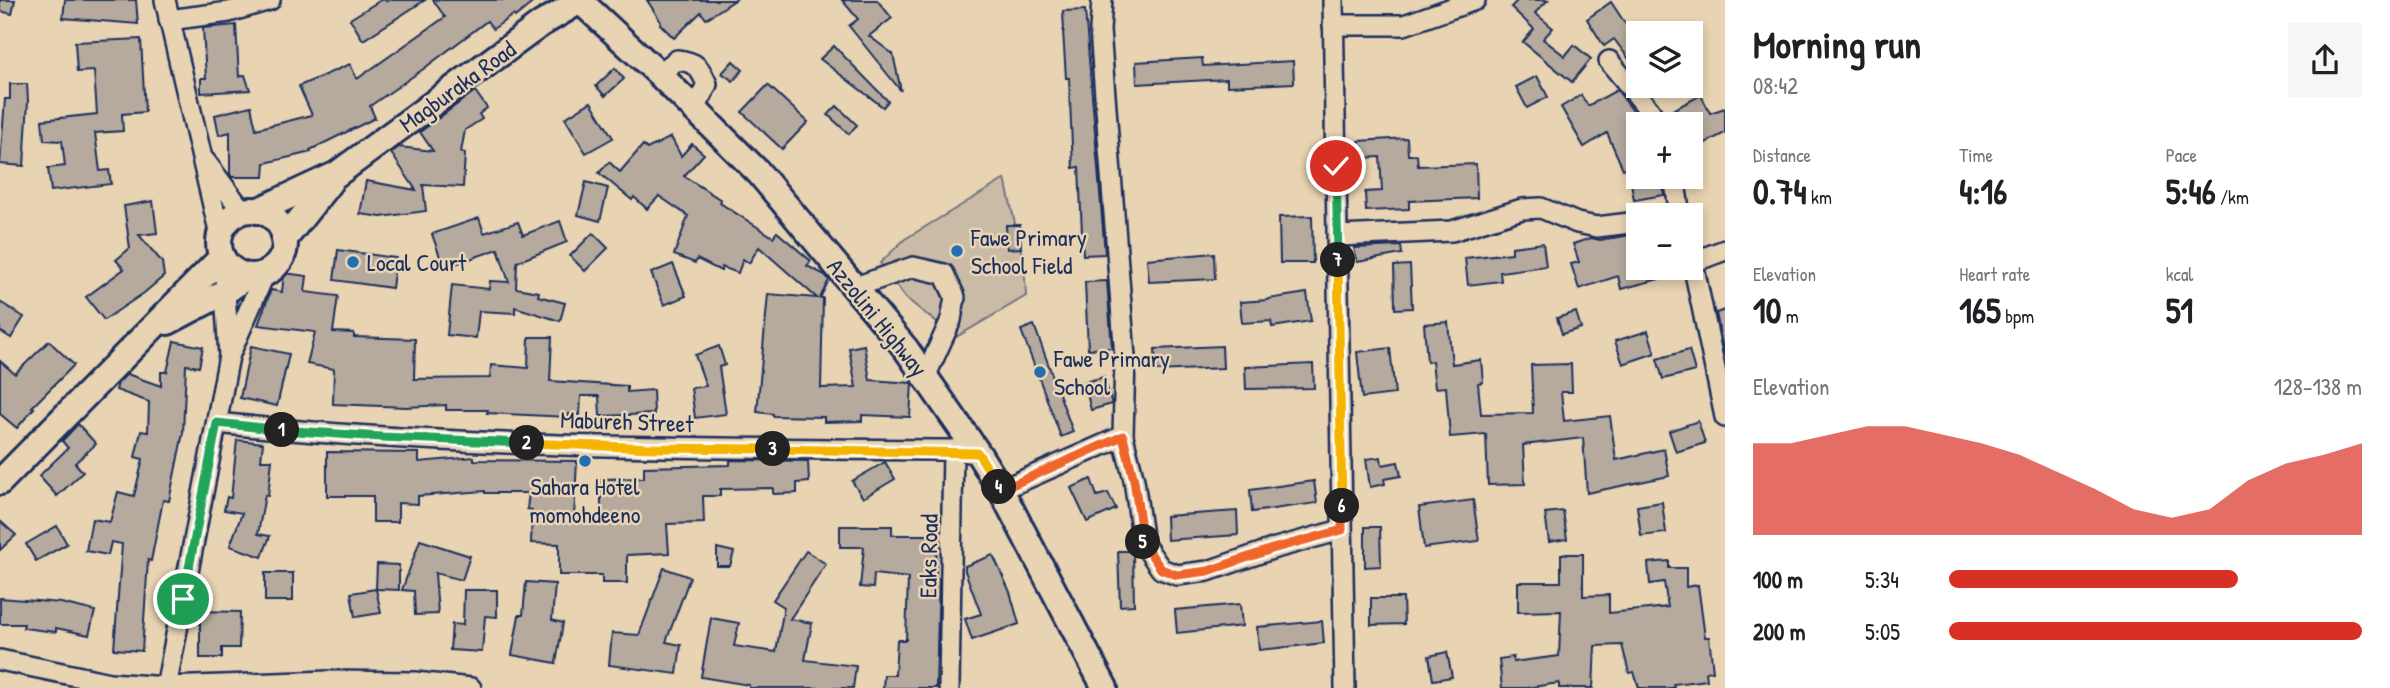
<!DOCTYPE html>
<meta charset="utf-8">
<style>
body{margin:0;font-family:"Patrick Hand",sans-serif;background:#f6f6f6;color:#202124;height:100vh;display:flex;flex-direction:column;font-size:26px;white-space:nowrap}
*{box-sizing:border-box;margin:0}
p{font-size:23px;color:#757577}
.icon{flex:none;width:38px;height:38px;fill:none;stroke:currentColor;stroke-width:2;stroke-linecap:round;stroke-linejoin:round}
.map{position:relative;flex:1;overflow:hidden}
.sheet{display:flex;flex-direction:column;background:#fff;width:665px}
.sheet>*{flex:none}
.tools{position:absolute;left:1626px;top:21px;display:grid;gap:14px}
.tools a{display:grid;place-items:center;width:77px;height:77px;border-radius:0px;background:#fff;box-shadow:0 4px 10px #0003;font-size:35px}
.pin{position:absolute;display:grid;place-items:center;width:60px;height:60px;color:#fff;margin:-30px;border:4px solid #fff;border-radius:50%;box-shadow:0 2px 7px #0007}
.km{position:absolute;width:35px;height:35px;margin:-18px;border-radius:50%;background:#222;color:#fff;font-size:19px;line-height:35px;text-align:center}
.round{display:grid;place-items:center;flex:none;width:74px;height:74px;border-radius:0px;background:#f6f6f6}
.summary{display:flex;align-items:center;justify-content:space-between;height:119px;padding:0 28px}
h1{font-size:38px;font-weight:800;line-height:52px}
.figures{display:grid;grid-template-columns:repeat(3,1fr);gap:10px;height:119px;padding:7px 28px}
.figures div{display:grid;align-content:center}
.figures b{font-size:35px;font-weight:800}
.figures small{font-size:19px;font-weight:400}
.figures p{font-size:19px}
.chart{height:196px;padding:14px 28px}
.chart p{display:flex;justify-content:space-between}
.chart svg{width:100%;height:126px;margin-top:7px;fill:#d93025;opacity:.7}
ul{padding:0 28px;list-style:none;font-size:23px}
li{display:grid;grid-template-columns:112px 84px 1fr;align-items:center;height:52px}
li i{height:18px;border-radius:9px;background:#d93025}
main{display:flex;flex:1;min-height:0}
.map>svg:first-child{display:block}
.pitch{fill:#cabba6;stroke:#727582;stroke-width:2}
.building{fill:#b5aa9d;stroke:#1b2f5e;stroke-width:2}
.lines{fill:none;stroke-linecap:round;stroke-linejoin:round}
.minor-casing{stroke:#1b2f5e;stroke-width:24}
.major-casing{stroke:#1b2f5e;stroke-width:30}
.minor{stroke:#e8d3b2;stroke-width:19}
.major{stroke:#e8d3b2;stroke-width:24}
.split-1-casing{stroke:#fff;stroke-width:14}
.split-2-casing{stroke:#fff;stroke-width:14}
.split-3-casing{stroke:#fff;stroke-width:14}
.split-4-casing{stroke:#fff;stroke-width:14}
.split-5-casing{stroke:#fff;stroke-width:14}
.split-6-casing{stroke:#fff;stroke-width:14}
.split-7-casing{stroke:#fff;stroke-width:14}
.split-8-casing{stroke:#fff;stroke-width:14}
.split-1{stroke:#22a559;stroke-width:9}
.split-2{stroke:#22a559;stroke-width:9}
.split-3{stroke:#f5b400;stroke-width:9}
.split-4{stroke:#f5b400;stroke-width:9}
.split-5{stroke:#f0652b;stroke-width:9}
.split-6{stroke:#f0652b;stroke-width:9}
.split-7{stroke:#f5b400;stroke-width:9}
.split-8{stroke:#22a559;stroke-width:9}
.poi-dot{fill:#1f6fb2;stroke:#e8d3b2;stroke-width:2.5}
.labels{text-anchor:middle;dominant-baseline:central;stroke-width:5;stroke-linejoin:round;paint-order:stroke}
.street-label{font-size:24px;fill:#1b2f5e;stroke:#e8d3b2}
.poi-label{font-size:24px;fill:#1b2f5e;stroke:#e8d3b2;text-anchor:start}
</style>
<main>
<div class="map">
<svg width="1725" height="688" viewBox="0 0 1725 688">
<rect width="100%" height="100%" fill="#e8d3b2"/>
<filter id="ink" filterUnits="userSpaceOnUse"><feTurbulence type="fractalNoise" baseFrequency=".0143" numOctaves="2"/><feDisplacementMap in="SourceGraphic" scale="14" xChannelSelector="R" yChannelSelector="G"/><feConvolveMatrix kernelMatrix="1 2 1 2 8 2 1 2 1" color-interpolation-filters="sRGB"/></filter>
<g filter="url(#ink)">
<polygon class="pitch" points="1005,179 1024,264 1026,296 946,343 937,323 906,298 880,263 905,239"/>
<g class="building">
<polygon points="0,0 15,0 12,14 0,11"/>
<polygon points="65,0 136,0 138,24 63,18"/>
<polygon points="381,0 425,0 363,40 350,19"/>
<polygon points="433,0 536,0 515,17 513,15 493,29 487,21 422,70 370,106 375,118 310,150 311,152 265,163 264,177 232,177 230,174 230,132 219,135 215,115 251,106 256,129 312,115 299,86 350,64 357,79 445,17"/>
<polygon points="647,0 735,0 706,19 701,12 674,38 660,24 661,22"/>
<polygon points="842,0 877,0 892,18 869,36 893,54 901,91 849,26 858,19"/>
<polygon points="1518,0 1548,0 1535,13 1553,28 1543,39 1565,56 1574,45 1591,59 1572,82 1523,42 1534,29 1511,7"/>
<polygon points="1611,2 1638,43 1638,71 1614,39 1604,46 1587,19"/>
<polygon points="1085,10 1105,254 1083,255 1079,167 1073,168 1069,78 1066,78 1063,31 1064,31 1063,11"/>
<polygon points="236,25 239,77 245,75 250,90 201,93 201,78 206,78 203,28"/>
<polygon points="141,39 145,112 122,114 123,131 95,133 100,171 109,170 111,184 51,191 48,168 65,166 62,141 44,140 42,120 97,114 94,71 77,72 75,42"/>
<polygon points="834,46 888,101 883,107 820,59"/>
<polygon points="1202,58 1203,66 1293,61 1294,83 1227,86 1227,79 1137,84 1136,62"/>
<polygon points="733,61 743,70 733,81 722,73"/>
<polygon points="615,68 624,79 605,96 596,86"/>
<polygon points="1537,76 1548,97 1527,108 1516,87"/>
<polygon points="10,84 27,84 28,101 24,166 0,164 5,99 10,99"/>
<polygon points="768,85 808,122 782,149 742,112"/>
<polygon points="1617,90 1643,124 1638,124 1638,163 1623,169 1607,133 1584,147 1561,107 1581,95 1588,106"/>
<polygon points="475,91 487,108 479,114 482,119 465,130 461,152 465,153 463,187 423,185 426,211 381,217 360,214 366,181 416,190 391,153 399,147 433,151 420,132"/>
<polygon points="1701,95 1710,113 1725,108 1725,133 1690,151 1690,124 1669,124 1665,114"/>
<polygon points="591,102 613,138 586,153 565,118"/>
<polygon points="837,106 857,125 849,134 828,115"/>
<polygon points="671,137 681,156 692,144 704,154 684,176 721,200 720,203 773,237 777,232 811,261 807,266 825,275 829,280 820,298 823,298 821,388 856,387 849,348 864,345 870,380 912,383 910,417 862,415 862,421 824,422 824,417 773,416 773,414 757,412 768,294 817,298 759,247 749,263 743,259 738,273 722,267 721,271 697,259 695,263 674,255 688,216 659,196 647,209 634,197 632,200 599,173 609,162 620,172 643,145 647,149"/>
<polygon points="1407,138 1408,155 1417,155 1418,166 1476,164 1477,198 1409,201 1409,209 1366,211 1365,192 1382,191 1380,157 1360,158 1359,141"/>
<polygon points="1630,177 1662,177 1664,195 1634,200"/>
<polygon points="586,182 608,188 600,221 578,215"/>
<polygon points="153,201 157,233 139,235 162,262 164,276 144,293 104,320 86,297 124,269 116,260 130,248 124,206"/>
<polygon points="1312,216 1313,263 1280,263 1279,217"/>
<polygon points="479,218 484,233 518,222 523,235 560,221 567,242 517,262 516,288 539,292 538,296 565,303 560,321 515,307 515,313 479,311 476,338 447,335 452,285 489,289 490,281 509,282 498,249 444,268 432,234"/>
<polygon points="1006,225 1020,225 1021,248 1007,249"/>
<polygon points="593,233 608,248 585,271 570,256"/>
<polygon points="1637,234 1638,268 1681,268 1682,273 1621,289 1618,276 1579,289 1571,264 1579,262 1573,244 1591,238 1600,240"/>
<polygon points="1543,243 1546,266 1500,272 1501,281 1468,285 1465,258 1512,253 1512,247"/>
<polygon points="1401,246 1402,254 1357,262 1354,248"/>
<polygon points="338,250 396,258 392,288 334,280"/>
<polygon points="1214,253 1215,279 1149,282 1147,259"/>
<polygon points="673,264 686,296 664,305 651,273"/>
<polygon points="1410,265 1412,308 1395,309 1394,266"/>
<polygon points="284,273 307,276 305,292 338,296 333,332 354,333 354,337 415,339 414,379 490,378 491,365 528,368 529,337 552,337 550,381 627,386 627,392 653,390 654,414 600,416 599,396 581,396 580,415 569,414 569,417 487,413 488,410 446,410 446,405 406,407 333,404 334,369 307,364 315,332 258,325 271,290 282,292"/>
<polygon points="1107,281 1112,348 1088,349 1085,282"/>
<polygon points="1307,293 1311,321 1272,327 1271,321 1242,323 1240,302 1268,300 1268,299"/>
<polygon points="0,302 24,317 11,338 0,331"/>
<polygon points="1725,310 1725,354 1724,354 1716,313"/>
<polygon points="1576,312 1581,328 1562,334 1557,318"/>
<polygon points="1448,322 1452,364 1481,360 1483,382 1478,383 1481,414 1533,413 1531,365 1571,364 1572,392 1561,392 1564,421 1610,416 1616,460 1664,449 1669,476 1587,493 1583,438 1523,445 1525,484 1488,485 1486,434 1450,437 1446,387 1435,388 1432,361 1427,362 1424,324"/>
<polygon points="1034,325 1073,432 1061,437 1021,330"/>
<polygon points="1648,331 1655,353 1623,364 1615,341"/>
<polygon points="49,341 74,365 32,407 34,408 17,428 0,414 0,361 15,374"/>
<polygon points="174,341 203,347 199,367 186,365 183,433 169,501 163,500 151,561 148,560 142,651 114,649 122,544 111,542 108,555 86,551 92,519 110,522 118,492 134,496 143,459 135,457 141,431 148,432 149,402 116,390 118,383 127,374 161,386 161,372 167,372"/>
<polygon points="251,346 289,354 277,406 240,398"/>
<polygon points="719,346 725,365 719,367 726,414 695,418 691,388 706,386 695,355"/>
<polygon points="1222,346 1223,368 1156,371 1155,349"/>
<polygon points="1390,348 1395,394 1362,398 1357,352"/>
<polygon points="1689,350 1695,371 1663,379 1657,359"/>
<polygon points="1313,364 1314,388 1246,389 1245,367"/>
<polygon points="1104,377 1112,404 1091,410 1084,382"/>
<polygon points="1698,421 1705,443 1676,452 1669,431"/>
<polygon points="78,424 96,444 75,463 83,472 57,496 39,476 68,448 62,441"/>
<polygon points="237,440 263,443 261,460 272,460 268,496 265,495 258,534 270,536 262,557 230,546 242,513 224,510 227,497 231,498"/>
<polygon points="327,452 419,453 419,462 474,457 474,460 577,461 574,518 601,518 601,479 644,478 644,467 730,465 730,460 808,461 809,482 797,483 797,493 773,494 773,488 720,489 720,496 703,496 704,523 667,524 669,553 627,555 627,583 602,583 602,575 559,575 559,544 531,543 532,510 527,509 529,493 485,493 485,491 418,496 418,504 398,503 398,522 373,522 373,496 327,496"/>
<polygon points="1381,457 1382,465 1398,462 1401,476 1384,479 1385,484 1370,487 1366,459"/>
<polygon points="885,462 895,479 863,498 852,481"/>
<polygon points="1091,479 1097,496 1108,493 1116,509 1087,522 1071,488"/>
<polygon points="1314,481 1317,503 1252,512 1250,490"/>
<polygon points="1473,500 1479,541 1424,548 1419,507"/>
<polygon points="1662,502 1666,533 1641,536 1637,506"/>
<polygon points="1237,511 1238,535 1167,540 1166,516"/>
<polygon points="1563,511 1567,539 1549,542 1545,513"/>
<polygon points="0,521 16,535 0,550"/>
<polygon points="57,526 67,544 36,561 26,544"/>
<polygon points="840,526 892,526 892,535 937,535 936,578 939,578 936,688 883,688 884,675 895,675 897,640 906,640 908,578 874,574 873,588 860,587 864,547 840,547"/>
<polygon points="1365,527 1380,527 1381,566 1365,567"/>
<polygon points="420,540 470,556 462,580 435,573 438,614 415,615 414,591 402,590"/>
<polygon points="717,548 734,552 730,566 717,566"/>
<polygon points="806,551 826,564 790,619 812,623 805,660 856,666 853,688 749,688 749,685 701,677 711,618 739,623 734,646 776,652 784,607 773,600"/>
<polygon points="1118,551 1133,551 1134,605 1120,606"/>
<polygon points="1561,554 1583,554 1583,596 1609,595 1609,613 1668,607 1664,582 1650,584 1648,563 1669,561 1669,568 1686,568 1686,587 1698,585 1705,637 1709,637 1713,671 1706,672 1707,680 1673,684 1674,688 1639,688 1634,672 1629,673 1622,645 1595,646 1593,688 1559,688 1559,683 1526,688 1502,688 1499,659 1513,657 1513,662 1559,656 1561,611 1518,612 1518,582 1561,582"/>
<polygon points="993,555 1010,592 1019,624 972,640 965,619 981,614 965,571 965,566"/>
<polygon points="377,564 399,565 399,590 376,589"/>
<polygon points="664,568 690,577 666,642 681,645 677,674 609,665 612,633 639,635"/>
<rect x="265" y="573" width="28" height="28"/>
<polygon points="526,582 555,584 552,620 563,623 556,663 512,655 519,615 523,615"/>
<polygon points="376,589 381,613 355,617 351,593"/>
<polygon points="464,590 497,590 497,617 485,616 482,652 450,650 452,624 463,625"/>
<polygon points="0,598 61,603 95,611 89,635 56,628 56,632 23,628 24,624 0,624"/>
<polygon points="1371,598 1403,598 1404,624 1371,625"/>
<polygon points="1240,604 1242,626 1177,633 1175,610"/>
<polygon points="200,611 240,612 239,648 222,648 222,658 200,658"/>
<polygon points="1322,621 1324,643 1259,650 1257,627"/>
<polygon points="1447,652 1452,677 1433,680 1429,656"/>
</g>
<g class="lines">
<defs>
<g id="minor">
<polyline points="165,0 220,235"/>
<polyline points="1102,0 1100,30 1125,357 1123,436 1134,480 1143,543 1161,569 1177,575 1208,571 1272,549 1341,530"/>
<polyline points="1333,0 1345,688"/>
<polyline points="169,20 229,12 270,0"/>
<polyline points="1333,25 1404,25 1475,0"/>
<polyline points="1609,61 1650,111 1657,124"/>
<path d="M659,74L677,60C697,62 699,67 707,84L695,110"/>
<polyline points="205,161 243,212"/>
<polyline points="1674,177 1680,215"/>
<polyline points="1338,236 1452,231 1522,209 1541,208 1577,223 1597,227 1638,222"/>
<polyline points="1690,249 1725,417"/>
<polyline points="1693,262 1725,250"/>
<polyline points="855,287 913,267 944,274 955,297 951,320 926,375"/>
<polyline points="229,356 265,273"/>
<path d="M217,423C461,449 708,448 953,450L978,453"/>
<polyline points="1001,490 1123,436"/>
<polyline points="0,660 110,683 166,687 329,681 415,682 471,688"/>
<polyline points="166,688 229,356 225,292 226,264"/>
<polyline points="949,688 953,450"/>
</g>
<g id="major">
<polyline points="579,0 659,74 759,173 906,349 978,453 1001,490 1105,688"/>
<circle cx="252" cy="243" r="33"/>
<polyline points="257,211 337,174 541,24 580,1"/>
<polyline points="284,240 330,182"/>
<polyline points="168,322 225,292 247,276"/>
<polyline points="0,482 222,257"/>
</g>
</defs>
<use href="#minor" class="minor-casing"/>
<use href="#major" class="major-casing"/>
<use href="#minor" class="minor"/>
<use href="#major" class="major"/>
</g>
</g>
<g class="lines" filter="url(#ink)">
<defs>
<polyline id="split-1" points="183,599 217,423 282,430"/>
<polyline id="split-2" points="282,430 381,437 527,443"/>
<polyline id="split-3" points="527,443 653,448 773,449"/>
<polyline id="split-4" points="773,449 978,453 999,487"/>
<polyline id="split-5" points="999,487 1001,490 1123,436 1134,480 1143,542"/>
<polyline id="split-6" points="1143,542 1161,569 1177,575 1208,571 1272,549 1342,530 1342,506"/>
<polyline id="split-7" points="1338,260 1342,506"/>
<polyline id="split-8" points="1336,166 1338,260"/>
</defs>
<use href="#split-1" class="split-1-casing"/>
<use href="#split-2" class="split-2-casing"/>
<use href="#split-3" class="split-3-casing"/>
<use href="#split-4" class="split-4-casing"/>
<use href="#split-5" class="split-5-casing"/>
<use href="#split-6" class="split-6-casing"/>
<use href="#split-7" class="split-7-casing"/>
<use href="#split-8" class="split-8-casing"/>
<use href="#split-1" class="split-1"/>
<use href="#split-2" class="split-2"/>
<use href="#split-3" class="split-3"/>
<use href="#split-4" class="split-4"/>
<use href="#split-5" class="split-5"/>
<use href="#split-6" class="split-6"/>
<use href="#split-7" class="split-7"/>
<use href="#split-8" class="split-8"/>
</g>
<g class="poi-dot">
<circle cx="957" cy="251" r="7"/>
<circle cx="353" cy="262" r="7"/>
<circle cx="1040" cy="372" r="7"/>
<circle cx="585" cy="461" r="7"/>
</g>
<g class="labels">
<g class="street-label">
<text transform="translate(457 86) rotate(-36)">Magburaka Road</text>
<text transform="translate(878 317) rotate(51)">Azzolini Highway</text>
<text transform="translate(627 421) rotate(2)">Mabureh Street</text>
<text transform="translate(928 556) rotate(-89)">Eaks Road</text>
</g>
<g class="poi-label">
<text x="971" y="237">Fawe Primary<tspan x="971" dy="28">School Field</tspan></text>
<text x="367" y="262">Local Court</text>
<text x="1054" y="358">Fawe Primary<tspan x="1054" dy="28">School</tspan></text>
<text x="585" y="486" text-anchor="middle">Sahara Hotel<tspan x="585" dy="28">momohdeeno</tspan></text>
</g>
</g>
</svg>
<div class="tools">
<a><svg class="icon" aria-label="layers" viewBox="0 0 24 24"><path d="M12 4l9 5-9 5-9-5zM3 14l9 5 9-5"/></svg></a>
<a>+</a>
<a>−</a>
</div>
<div class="pin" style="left:183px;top:599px;background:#1e9e55"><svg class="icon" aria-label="arrive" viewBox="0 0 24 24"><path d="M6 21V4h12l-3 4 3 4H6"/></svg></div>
<div class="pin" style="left:1336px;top:166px;background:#d93025"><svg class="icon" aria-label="check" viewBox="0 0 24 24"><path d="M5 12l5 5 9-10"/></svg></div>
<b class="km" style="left:282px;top:430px">1</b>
<b class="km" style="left:527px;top:443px">2</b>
<b class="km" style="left:773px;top:449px">3</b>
<b class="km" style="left:999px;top:487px">4</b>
<b class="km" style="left:1143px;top:542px">5</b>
<b class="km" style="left:1342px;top:506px">6</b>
<b class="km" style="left:1338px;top:260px">7</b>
</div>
<section class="sheet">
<div class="summary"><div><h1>Morning run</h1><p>08:42</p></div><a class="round"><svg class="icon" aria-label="share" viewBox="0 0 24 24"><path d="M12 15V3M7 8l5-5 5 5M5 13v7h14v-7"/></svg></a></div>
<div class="figures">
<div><p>Distance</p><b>0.74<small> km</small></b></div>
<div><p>Time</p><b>4:16</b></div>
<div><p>Pace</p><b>5:46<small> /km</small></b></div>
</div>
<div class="figures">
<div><p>Elevation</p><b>10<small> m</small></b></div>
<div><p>Heart rate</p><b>165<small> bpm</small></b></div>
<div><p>kcal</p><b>51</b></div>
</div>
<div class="chart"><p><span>Elevation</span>128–138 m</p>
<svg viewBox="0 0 160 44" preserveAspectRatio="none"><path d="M0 44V12L10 12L20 9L30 6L40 6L50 9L60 12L70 16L80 22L90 28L100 35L110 38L120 35L130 25L140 19L150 16L160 12V44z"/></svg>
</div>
<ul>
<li><b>100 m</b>5:34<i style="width:70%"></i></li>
<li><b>200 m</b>5:05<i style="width:100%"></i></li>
</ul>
</section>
</main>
